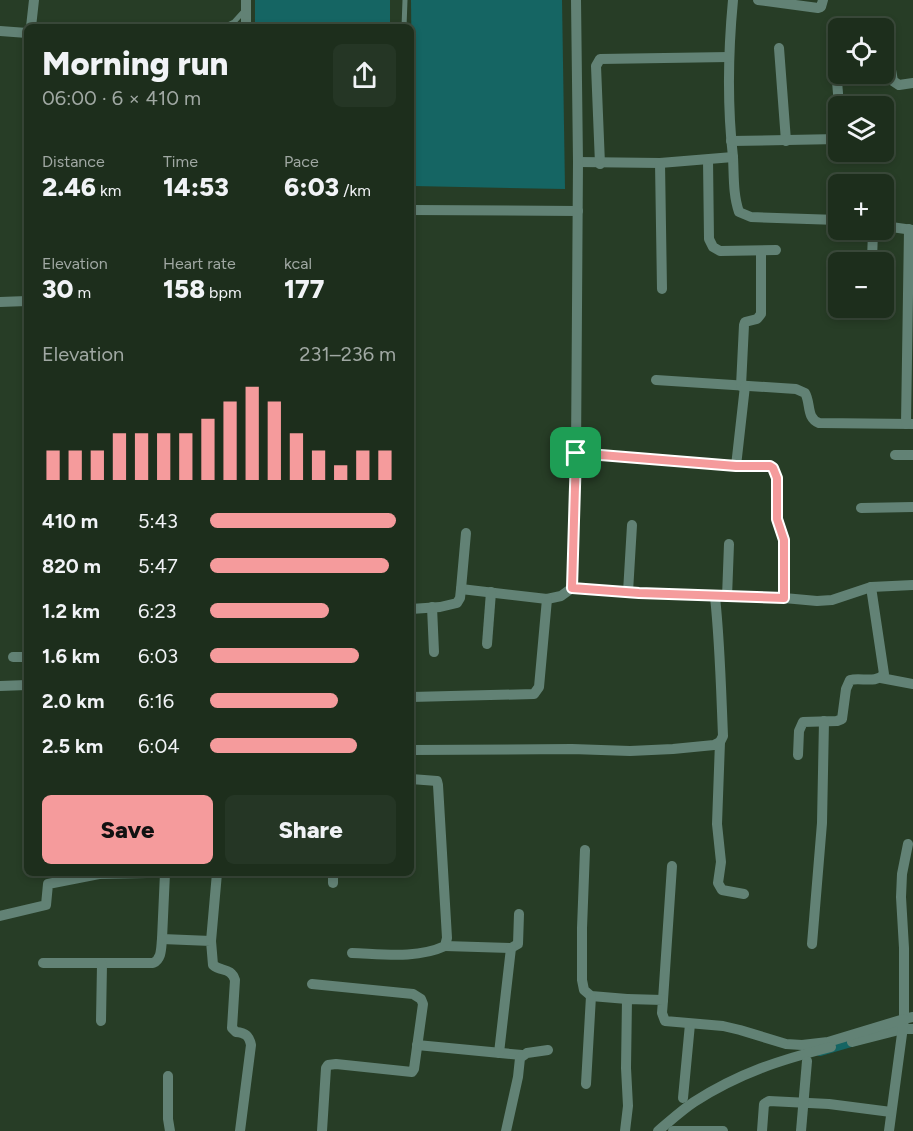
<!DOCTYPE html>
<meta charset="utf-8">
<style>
body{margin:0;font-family:Figtree,sans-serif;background:#253625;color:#f1f3f6;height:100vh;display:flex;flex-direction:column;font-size:22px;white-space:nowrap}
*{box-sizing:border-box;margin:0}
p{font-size:20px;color:#a0a8a3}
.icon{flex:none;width:33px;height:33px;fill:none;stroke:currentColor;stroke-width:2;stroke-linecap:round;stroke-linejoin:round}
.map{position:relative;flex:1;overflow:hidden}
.side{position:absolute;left:24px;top:24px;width:390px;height:852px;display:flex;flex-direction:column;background:#1d2e1c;border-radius:9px;box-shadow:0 3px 9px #0003,0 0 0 2px #3b4a3b}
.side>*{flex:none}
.fabs{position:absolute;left:828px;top:18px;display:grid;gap:12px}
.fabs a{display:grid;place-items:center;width:66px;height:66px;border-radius:9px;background:#1d2e1c;box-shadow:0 3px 9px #0003,0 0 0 2px #3b4a3b;font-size:30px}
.pin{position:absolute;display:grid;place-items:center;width:51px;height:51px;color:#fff;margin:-26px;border-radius:12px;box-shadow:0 3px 9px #0006}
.round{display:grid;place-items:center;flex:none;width:63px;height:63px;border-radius:9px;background:#253625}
.head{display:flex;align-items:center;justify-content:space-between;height:102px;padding:0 18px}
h1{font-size:33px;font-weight:800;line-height:45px}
.stats{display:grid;grid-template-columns:repeat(3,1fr);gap:9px;height:102px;padding:6px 18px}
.stats div{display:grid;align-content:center}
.stats b{font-size:26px;font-weight:800}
.stats small{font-size:16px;font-weight:400}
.stats p{font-size:16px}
.chart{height:168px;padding:12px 18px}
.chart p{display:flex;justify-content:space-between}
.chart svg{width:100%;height:108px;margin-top:6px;stroke:#f59b9c;stroke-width:6}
.cta{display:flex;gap:12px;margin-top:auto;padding:12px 18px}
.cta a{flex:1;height:69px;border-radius:9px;background:#f59b9c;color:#111;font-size:24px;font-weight:800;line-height:69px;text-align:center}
.cta a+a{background:#253625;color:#f1f3f6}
ul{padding:0 18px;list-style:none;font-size:20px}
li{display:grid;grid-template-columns:96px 72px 1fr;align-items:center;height:45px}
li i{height:15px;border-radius:8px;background:#f59b9c}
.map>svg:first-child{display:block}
.water{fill:#156563}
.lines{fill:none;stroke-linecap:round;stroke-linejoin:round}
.canal{stroke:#156563;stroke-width:12}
.lane{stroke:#628275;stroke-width:5}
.street{stroke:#628275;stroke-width:10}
.route-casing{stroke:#fff;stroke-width:12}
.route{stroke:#f59b9c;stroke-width:8}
</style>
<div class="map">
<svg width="913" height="1131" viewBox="0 0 913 1131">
<rect width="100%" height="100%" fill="#273d26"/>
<g class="water">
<rect x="255" y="0" width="135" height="27"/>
<polygon points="411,0 562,0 565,189 413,186"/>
</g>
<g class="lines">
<polyline class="canal" points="820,1050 861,1038"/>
<g class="lane">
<polyline points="224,27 234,22 244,11"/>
<polyline points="404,27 405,0"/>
</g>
<g class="street">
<polyline points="246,0 246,27"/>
<path d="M733,0C728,53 727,104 733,157C734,176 733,195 739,212L751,217L838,220"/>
<polyline points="758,0 818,8 821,7 823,0"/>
<polyline points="31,27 34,0"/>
<polyline points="0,31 27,33"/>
<polyline points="884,32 893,81 899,85 913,83"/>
<polyline points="779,48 786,141"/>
<polyline points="837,81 839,106"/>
<polyline points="731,141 838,139"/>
<polyline points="708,160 709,239 713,247 720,251 776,250"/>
<polyline points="578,162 660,163 733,157"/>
<polyline points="660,163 662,289"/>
<polyline points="600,164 596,66 600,59 729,57"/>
<polyline points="411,210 578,211"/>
<polyline points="884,226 913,230"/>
<polyline points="872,262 873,230"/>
<polyline points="0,302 27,301"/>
<polyline points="872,310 872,308"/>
<path d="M656,380L796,389L805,393C811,403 806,418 819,423L913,424"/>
<polyline points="741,386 744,325 745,322 757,319 761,314 761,251"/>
<polyline points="906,424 909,229"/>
<polyline points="576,453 736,466 769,466 773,468 777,478 777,519 784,540 784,598"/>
<polyline points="895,455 913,455"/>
<polyline points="736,466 745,386"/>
<polyline points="861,508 913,507"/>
<polyline points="572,588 576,453 578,162 576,0"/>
<polyline points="461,589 547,599 561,596 572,588 639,593 784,598 817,601 832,600 871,587 913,585"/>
<polyline points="628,592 632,525"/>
<polyline points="727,597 729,544"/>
<polyline points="432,607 434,652"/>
<polyline points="411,609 440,607 457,603 460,598 461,589 466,533"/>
<polyline points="487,644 491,592"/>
<polyline points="13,657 27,657"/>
<polyline points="881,678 913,684"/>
<polyline points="0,686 27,685"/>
<polyline points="411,697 534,694 539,687 547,599"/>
<polyline points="720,742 717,824 721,862 718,883 722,890 744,894"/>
<path d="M411,750L572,749L630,751L673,749L714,745L720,742L723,736C721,689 720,643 715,597"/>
<path d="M798,755L799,731L803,722L837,721L842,719L846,689L850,680C861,677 876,684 884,674L871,587"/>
<polyline points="908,844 902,874 901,897 904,948 904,1019 913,1017"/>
<polyline points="585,850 582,928 582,980 584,990 591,996 627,999"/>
<path d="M165,873L162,939L211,941L213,965C221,972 231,967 235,980L232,1028L236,1032C245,1033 249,1035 251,1045L240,1131"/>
<polyline points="333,873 333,883"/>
<polyline points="0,916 46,905 48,884 99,874 147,873"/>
<polyline points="211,941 217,873"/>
<polyline points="812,944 822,823 824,721"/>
<polyline points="445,946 511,948 518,944 519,914"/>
<path d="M352,953C382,954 417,959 445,946L447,938L438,785L437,781L411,779"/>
<path d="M43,963H153C162,959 161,948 162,939"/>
<polyline points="312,984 413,994 421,999 423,1004 414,1069 412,1072 336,1064 328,1065 326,1068 322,1131"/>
<polyline points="663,1000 672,866"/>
<polyline points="101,1021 102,964"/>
<polyline points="852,1042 903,1029 913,1029"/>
<polyline points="417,1045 522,1055"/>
<polyline points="499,1053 511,948"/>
<polyline points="168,1076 168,1119 170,1131"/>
<polyline points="586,1084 591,996"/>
<polyline points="683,1098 690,1024"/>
<polyline points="506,1131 518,1077 520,1058 527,1053 548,1050"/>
<polyline points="625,1131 628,1106 626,1068 627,999 663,1000 662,1013 665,1021 723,1026 740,1030 786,1044 802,1045 828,1042 904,1019 889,1131"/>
<path d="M658,1131C670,1121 682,1110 694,1102C739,1073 780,1060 831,1047"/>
<polyline points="673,1131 723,1131"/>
<polyline points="762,1131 764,1104 769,1101 829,1104 891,1112"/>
<polyline points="801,1131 807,1061"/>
</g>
</g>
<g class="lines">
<defs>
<polygon id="route" points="576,453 736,466 770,466 773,468 777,478 777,519 784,540 784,598 639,593 572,588"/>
</defs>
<use href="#route" class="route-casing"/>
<use href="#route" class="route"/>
</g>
</svg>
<div class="fabs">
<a><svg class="icon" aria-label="locate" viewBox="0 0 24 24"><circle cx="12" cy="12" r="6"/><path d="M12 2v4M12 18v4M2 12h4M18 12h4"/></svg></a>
<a><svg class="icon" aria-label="layers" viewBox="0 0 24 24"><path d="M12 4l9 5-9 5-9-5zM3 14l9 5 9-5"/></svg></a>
<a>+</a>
<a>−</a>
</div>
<div class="pin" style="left:576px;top:453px;background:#1e9e55"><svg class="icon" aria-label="arrive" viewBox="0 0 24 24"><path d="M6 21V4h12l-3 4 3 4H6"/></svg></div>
<section class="side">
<div class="head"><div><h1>Morning run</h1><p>06:00 · 6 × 410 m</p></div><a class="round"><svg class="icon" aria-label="share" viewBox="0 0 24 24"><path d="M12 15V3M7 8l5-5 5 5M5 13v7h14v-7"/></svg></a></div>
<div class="stats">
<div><p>Distance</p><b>2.46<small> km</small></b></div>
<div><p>Time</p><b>14:53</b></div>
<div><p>Pace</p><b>6:03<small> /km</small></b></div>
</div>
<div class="stats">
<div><p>Elevation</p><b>30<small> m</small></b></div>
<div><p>Heart rate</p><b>158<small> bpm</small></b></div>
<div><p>kcal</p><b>177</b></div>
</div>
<div class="chart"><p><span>Elevation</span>231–236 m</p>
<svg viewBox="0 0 160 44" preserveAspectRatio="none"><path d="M5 44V32M15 44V32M25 44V32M35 44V25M45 44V25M55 44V25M65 44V25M75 44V19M85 44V12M95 44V6M105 44V12M115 44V25M125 44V32M135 44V38M145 44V32M155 44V32"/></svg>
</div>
<ul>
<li><b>410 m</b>5:43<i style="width:100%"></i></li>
<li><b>820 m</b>5:47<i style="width:96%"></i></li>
<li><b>1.2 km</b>6:23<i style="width:64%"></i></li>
<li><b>1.6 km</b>6:03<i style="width:80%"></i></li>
<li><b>2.0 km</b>6:16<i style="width:69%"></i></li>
<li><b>2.5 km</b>6:04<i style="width:79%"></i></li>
</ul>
<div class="cta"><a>Save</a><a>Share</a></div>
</section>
</div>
